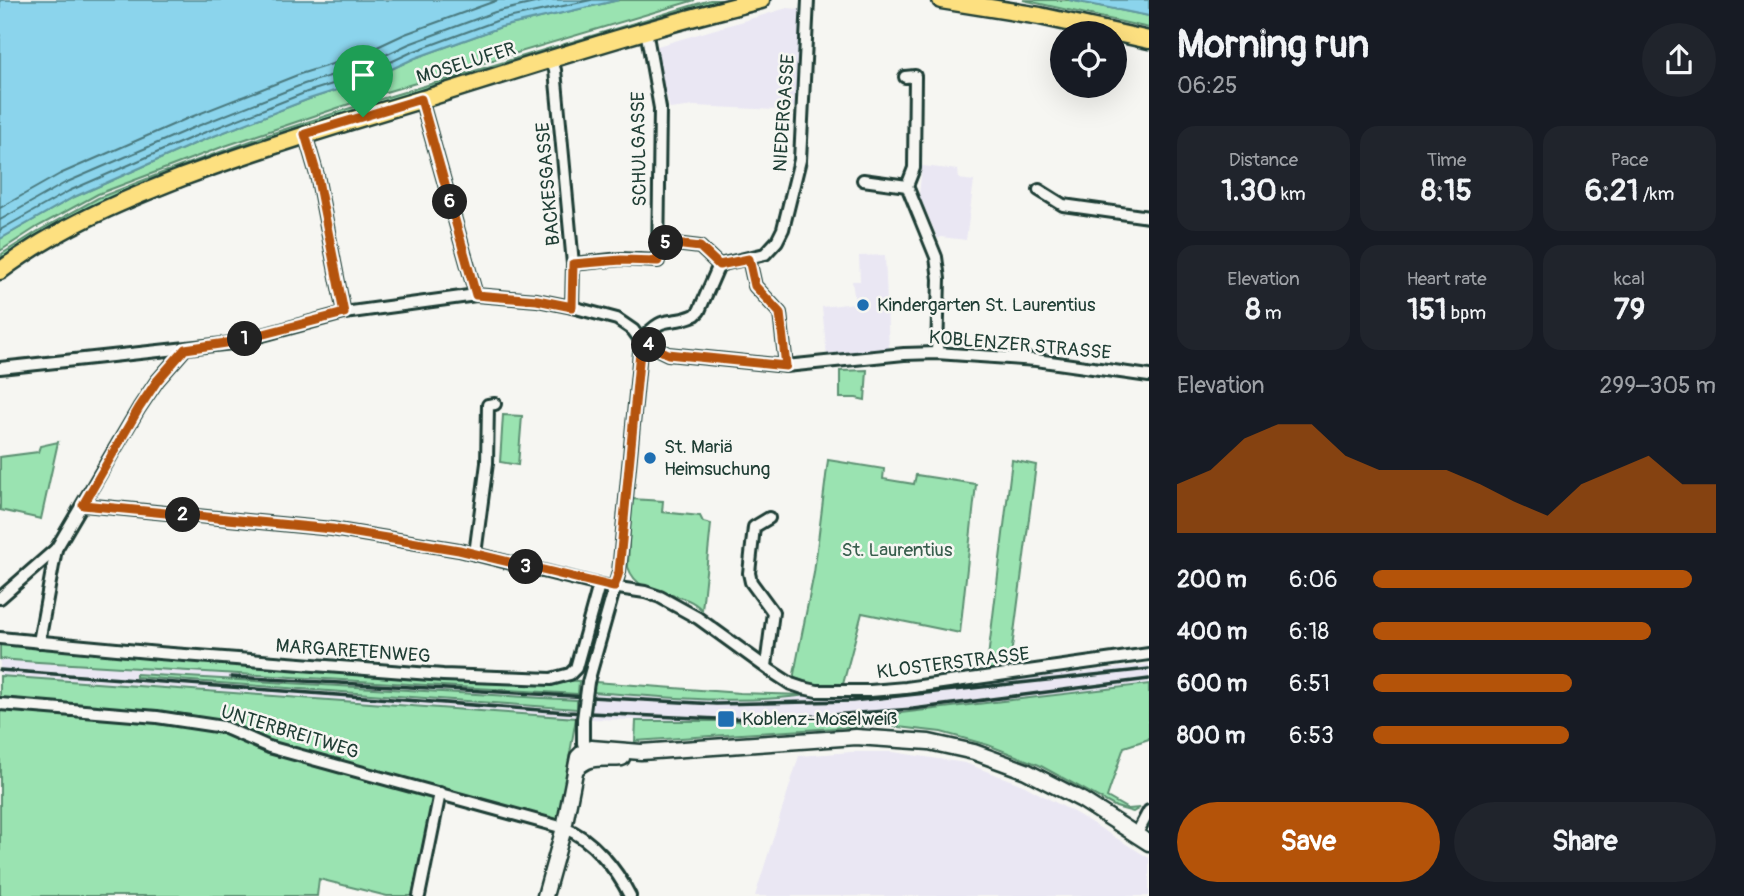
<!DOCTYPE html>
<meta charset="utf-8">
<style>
body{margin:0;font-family:Pangolin,sans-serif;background:#20242c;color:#f1f3f6;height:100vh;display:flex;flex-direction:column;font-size:26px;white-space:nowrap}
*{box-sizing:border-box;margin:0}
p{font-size:23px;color:#9ea1a6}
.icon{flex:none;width:38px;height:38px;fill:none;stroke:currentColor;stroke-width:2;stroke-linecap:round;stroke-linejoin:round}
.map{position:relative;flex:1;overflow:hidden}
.side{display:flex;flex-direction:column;background:#171b24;width:595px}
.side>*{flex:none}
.fabs{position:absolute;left:1050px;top:21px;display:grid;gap:14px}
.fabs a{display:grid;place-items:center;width:77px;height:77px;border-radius:50%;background:#171b24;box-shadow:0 7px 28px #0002;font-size:35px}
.pin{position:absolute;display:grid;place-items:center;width:60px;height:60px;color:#fff;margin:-72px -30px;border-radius:50% 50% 50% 0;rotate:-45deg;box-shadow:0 0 7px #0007}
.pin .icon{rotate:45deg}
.km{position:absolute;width:35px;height:35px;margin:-18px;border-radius:50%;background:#222;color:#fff;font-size:19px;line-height:35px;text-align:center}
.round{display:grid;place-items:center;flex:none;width:74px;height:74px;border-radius:37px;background:#20242c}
.head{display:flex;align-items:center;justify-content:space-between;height:119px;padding:0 28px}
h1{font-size:38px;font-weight:700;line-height:52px}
.metrics{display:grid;grid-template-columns:repeat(3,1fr);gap:10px;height:119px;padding:7px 28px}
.metrics div{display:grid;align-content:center;border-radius:18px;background:#20242c;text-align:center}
.metrics b{font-size:30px;font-weight:700}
.metrics small{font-size:19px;font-weight:400}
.metrics p{font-size:19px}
.chart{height:196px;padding:14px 28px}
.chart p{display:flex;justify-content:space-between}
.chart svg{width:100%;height:126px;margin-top:7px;fill:#b45309;opacity:.7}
.primary-button{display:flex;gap:14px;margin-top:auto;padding:14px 28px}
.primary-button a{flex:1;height:80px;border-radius:42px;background:#b45309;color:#fff;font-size:28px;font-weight:700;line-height:80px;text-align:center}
.primary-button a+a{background:#20242c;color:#f1f3f6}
ul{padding:0 28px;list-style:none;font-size:23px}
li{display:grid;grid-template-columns:112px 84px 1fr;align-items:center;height:52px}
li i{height:18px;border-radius:9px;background:#b45309}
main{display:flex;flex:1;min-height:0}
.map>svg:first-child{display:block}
.built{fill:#eae7f3}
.green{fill:#9ae3b1;stroke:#5c9072;stroke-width:2}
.water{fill:#8bd4ec;stroke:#6098a2;stroke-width:2}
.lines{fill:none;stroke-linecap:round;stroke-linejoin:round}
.shore{stroke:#4a797e;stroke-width:2}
.street-casing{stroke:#1f3d34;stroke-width:16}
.secondary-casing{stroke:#1f3d34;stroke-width:19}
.primary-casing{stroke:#1f3d34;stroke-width:21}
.street{stroke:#f6f6f2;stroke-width:10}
.secondary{stroke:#f6f6f2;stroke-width:14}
.primary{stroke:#fde080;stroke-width:16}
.rail{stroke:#1f3d34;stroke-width:3.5}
.street-bridge-casing{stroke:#1f3d34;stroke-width:16;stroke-linecap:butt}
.street-bridge{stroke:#f6f6f2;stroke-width:10}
.route-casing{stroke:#fff;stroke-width:14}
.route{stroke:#b45309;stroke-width:9}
.poi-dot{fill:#1f6fb2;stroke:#f6f6f2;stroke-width:2.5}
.labels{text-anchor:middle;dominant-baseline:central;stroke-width:5;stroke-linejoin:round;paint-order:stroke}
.street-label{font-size:19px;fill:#1f3d34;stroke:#f6f6f2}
.poi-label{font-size:19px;fill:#1f3d34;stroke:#f6f6f2;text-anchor:start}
.park-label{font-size:19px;fill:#385e4d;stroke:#f6f6f2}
</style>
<main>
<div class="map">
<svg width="1149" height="896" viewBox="0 0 1149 896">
<rect width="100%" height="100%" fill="#f6f6f2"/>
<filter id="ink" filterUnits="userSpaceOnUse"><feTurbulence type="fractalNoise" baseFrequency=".0143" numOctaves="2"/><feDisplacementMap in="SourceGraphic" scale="14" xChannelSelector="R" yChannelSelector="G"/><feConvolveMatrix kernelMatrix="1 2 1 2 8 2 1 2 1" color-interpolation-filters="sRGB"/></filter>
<g filter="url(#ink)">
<g class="built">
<polygon points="787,8 799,9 803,14 797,107 776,110 694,106 670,109 654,47"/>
<polygon points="922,166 958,170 959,179 974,181 966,240 941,237 938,239 919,195"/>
<polygon points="885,255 889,350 827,356 822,307 855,303 852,281 860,281 859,256"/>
<polygon points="0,659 38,662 578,694 577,700 136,675 137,677 577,709 576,718 0,676"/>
<polygon points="1149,664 1149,684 892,714 728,722 590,719 593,692 726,699 780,699 807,695 890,695"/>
<polygon points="851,752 893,752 965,763 1023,785 1077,814 1149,858 1149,896 755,896 799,756"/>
</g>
<g class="green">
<polygon points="619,0 695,0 379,94 222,147 98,194 37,227 0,251 0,239 72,198 196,143 309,99 368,80 415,58 501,27"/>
<polygon points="710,0 728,0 563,49 561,45"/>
<polygon points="1023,0 1069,0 1149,16 1149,28"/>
<polygon points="557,46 558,50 271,139 0,262 2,254 38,231 98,198 162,173 270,134 344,110"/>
<polygon points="867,370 865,400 856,398 840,398 840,371"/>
<polygon points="503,415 522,416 518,465 500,462"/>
<polygon points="58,442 41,519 0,510 0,457 38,452 40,446"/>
<polygon points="828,460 884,469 883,479 914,484 916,475 976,484 960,633 862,613 842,688 822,687 794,678 794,674 814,573"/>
<polygon points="1012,460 1036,465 1009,671 986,674"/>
<path d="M631,499L663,501L662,512L700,516L703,522L711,524L702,610C698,606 693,602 688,600C666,591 637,594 628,567Z"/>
<polygon points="0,643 560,680 579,681 578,694 38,662 0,659"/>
<polygon points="136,674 577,700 577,709 136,677"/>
<polygon points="0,676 576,718 558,824 435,787 412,896 387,896 319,879 317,896 0,896"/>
<path d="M595,682L740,693L807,695C737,705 664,697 593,692Z"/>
<polygon points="1149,684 1149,739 1124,747 1107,797 1128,809 1140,808 1133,812 1116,807 1039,765 988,745 941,732 881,725 635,741 636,721 779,721 892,714"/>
</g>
<g class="water">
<polygon points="0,0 619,0 501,27 415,58 368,80 309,99 196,143 72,198 0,239"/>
<polygon points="1069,0 1149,0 1149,16"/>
</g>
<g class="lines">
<g class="shore">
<polyline points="0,208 60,174 186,119 300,74 358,56 405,34 498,0"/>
<polyline points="0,220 65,183 190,129 304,84 362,66 409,44 495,12 548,0"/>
<polyline points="0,230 69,191 193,137 307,92 365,74 412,52 499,20 591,0"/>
</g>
<defs>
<g id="street">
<polyline points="551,58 555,70 573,264 572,307"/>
<polyline points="905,77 915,76 914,168 907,186"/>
<polyline points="421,99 476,295"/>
<polyline points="305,134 317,175 344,313"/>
<polyline points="863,180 907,186 936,257 939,279 937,353"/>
<polyline points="1039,190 1063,205 1149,217"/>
<polyline points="749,259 755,286 780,313 786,366"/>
<polyline points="573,264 621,259 658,261 660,108 646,30"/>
<polyline points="719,265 765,254 777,241 783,229 800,160 808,0"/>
<path d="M641,341C665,312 667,327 695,315L699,311L719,265L700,247L658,242"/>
<polyline points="0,368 233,343 344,313 476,295 537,300 572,307 617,319 633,330 641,341 668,354 786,366 904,354 937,353 1036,360 1149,376"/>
<polyline points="84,505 332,529 459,550 599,585 645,592 660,597 698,618 771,671 791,684 803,688 817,691 870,691 906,688 1149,654"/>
<polyline points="475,554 487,463 488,405 495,404"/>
<polyline points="0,598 56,549"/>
<polyline points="0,638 159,653 443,675 551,679 570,674 576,668 599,585"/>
<polyline points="39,642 56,549 139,408 157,381 185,349"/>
<polyline points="766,666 773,612 751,582 749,573 754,527 769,518"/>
<polyline points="588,682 619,572 641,341"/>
<path d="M0,704L157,717L223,727L269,747L564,828C592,838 617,870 630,896"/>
<polyline points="583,719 583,743 588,757"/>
<polyline points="1136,835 1149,811"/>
<polyline points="419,896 440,793"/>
</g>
<g id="secondary">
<path d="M576,769C590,754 604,760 622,758"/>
<polyline points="545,896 564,828 578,757 583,752 591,748 641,752 856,737 929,742 974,752 1026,771 1082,800 1149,843"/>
</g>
<g id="primary">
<polyline points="941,0 1040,16 1149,40"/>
<path d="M0,271C55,229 119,202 183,177C261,148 340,124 420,100C533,65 645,28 761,0"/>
</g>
</defs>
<use href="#street" class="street-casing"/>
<use href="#secondary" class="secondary-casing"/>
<use href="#primary" class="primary-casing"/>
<use href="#street" class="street"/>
<use href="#secondary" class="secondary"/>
<use href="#primary" class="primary"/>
<g class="rail">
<polyline points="0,670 567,712 719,719 817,716 913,709 1149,679"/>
<polyline points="231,677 716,704 852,701 1149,669"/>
</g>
<defs>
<polyline id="street-bridge" points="583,719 588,682"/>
</defs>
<use href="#street-bridge" class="street-bridge-casing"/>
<use href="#street-bridge" class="street-bridge"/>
</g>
</g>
<g class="lines" filter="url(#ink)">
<defs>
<polygon id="route" points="421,99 476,295 537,300 572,307 573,264 621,260 658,261 658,242 700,247 719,265 749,259 755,286 780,313 786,366 668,354 641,341 619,572 614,587 459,550 332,529 83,505 139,408 157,381 185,349 233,342 344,313 317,175 305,134"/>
</defs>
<use href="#route" class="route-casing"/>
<use href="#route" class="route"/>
</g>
<g class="poi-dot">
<circle cx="863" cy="305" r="7"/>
<circle cx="650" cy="458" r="7"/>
<rect x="717" y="710" width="18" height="18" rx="3.5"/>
</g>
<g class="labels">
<g class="street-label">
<text transform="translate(466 63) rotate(-17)">MOSELUFER</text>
<text transform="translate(784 113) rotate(-86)">NIEDERGASSE</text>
<text transform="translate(639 149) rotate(-91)">SCHULGASSE</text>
<text transform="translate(548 184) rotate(-95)">BACKESGASSE</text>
<text transform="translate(1020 345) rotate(5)">KOBLENZER STRASSE</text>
<text transform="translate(353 651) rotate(4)">MARGARETENWEG</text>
<text transform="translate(953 663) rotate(-7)">KLOSTERSTRASSE</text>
<text transform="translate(290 732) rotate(17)">UNTERBREITWEG</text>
</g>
<g class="poi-label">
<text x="877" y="305">Kindergarten St. Laurentius</text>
<text x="664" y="447">St. Mariä<tspan x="664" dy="22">Heimsuchung</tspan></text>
<text x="742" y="719">Koblenz-Moselweiß</text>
</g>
<g class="park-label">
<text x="897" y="550">St. Laurentius</text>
</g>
</g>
</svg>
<div class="fabs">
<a><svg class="icon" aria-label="locate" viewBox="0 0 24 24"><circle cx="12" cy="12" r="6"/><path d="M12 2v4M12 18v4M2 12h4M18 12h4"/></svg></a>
</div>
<div class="pin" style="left:363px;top:117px;background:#1e9e55"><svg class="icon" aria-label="arrive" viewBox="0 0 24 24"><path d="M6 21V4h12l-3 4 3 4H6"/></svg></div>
<b class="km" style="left:245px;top:339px">1</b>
<b class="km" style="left:183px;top:515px">2</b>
<b class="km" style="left:526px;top:567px">3</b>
<b class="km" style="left:649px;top:345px">4</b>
<b class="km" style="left:666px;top:243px">5</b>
<b class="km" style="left:450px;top:202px">6</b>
</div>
<section class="side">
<div class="head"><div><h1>Morning run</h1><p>06:25</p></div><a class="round"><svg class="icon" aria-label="share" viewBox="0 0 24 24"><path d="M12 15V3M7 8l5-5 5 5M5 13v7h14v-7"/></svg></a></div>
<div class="metrics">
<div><p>Distance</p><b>1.30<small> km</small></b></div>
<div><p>Time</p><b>8:15</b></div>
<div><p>Pace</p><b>6:21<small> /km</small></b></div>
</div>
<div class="metrics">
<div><p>Elevation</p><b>8<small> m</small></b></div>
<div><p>Heart rate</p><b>151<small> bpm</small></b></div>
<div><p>kcal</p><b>79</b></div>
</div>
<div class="chart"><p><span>Elevation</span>299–305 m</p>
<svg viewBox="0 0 160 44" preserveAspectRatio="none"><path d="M0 44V27L10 22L20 11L30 6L40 6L50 17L60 22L70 22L80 22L90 27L100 33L110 38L120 27L130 22L140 17L150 27L160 27V44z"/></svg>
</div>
<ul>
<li><b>200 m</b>6:06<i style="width:93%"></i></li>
<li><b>400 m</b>6:18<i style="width:81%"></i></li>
<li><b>600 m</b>6:51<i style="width:58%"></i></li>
<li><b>800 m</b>6:53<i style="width:57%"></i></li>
</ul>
<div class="primary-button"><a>Save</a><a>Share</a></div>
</section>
</main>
